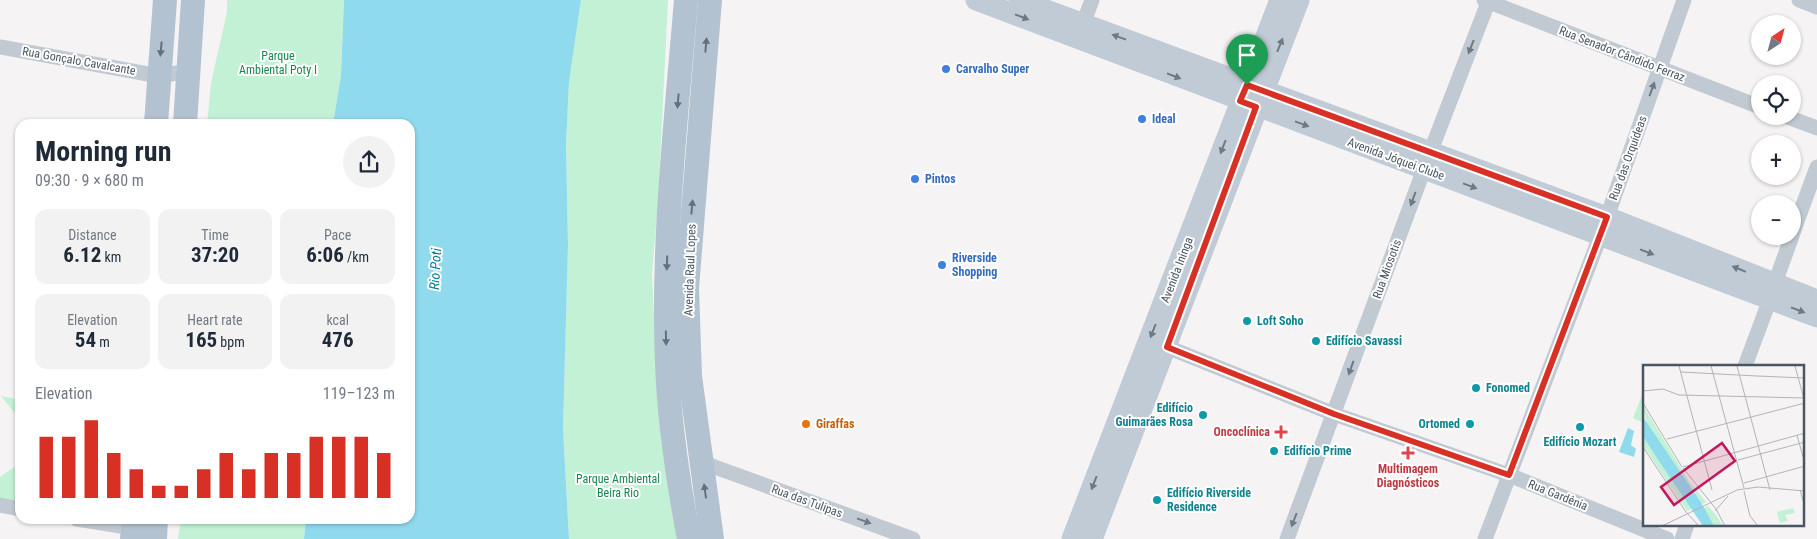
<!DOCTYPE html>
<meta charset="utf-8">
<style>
body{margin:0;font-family:"Roboto Condensed",sans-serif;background:#f2f2f3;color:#1f2937;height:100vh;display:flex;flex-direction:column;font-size:19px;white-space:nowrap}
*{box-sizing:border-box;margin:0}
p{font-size:16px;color:#747a83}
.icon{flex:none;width:28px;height:28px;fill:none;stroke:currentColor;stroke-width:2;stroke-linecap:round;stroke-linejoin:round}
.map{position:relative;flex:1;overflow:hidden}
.drawer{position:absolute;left:15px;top:119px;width:400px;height:405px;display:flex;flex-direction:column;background:#fff;border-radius:15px;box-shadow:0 1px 4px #0004}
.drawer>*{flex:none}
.needle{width:32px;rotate:36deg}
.controls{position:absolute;left:1751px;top:15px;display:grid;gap:10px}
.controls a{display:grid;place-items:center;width:50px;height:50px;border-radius:50%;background:#fff;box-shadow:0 1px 4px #0004;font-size:25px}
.pin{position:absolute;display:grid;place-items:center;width:42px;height:42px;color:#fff;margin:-51px -21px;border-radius:50% 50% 50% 0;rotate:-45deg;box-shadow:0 0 5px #0007}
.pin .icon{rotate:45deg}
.round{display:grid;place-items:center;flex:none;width:52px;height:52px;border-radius:26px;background:#f2f2f3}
.overview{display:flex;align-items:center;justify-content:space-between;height:85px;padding:0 20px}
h1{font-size:28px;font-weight:700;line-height:38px}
.figures{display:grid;grid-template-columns:repeat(3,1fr);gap:8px;height:85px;padding:5px 20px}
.figures div{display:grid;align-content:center;border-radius:12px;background:#f2f2f3;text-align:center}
.figures b{font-size:21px;font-weight:700}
.figures small{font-size:14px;font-weight:400}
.figures p{font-size:14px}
.chart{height:140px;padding:10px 20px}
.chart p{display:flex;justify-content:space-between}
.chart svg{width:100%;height:90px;margin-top:5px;stroke:#d93025;stroke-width:6}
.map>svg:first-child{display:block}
.green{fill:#c3f1d5}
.water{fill:#90daee}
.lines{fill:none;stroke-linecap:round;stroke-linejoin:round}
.minor{stroke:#c1cad2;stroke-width:15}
.secondary{stroke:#c1cbd6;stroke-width:21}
.primary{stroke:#b3c2d1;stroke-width:24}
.oneway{fill:#6e7984}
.oneway2{fill:#64717d}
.oneway3{fill:#6e7983}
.route-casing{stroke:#fff;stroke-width:10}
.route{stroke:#d93025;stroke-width:6}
.shop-dot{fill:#3f7fe0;stroke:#fff;stroke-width:2}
.culture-dot{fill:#0f9aa8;stroke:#fff;stroke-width:2}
.food-dot{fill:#e8710a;stroke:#fff;stroke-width:2}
.health-dot{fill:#e0444e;stroke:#fff;stroke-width:2}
.labels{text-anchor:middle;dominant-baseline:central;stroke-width:4;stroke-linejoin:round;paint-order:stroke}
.street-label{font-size:12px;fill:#4a5661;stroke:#fff}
.park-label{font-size:12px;fill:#17864f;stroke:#fff}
.shop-label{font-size:12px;font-weight:bold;fill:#366cbe;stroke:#fff;text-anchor:start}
.culture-label{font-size:12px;font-weight:bold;fill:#0d838f;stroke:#fff;text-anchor:start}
.food-label{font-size:12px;font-weight:bold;fill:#c56008;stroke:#fff;text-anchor:start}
.health-label{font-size:12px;font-weight:bold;fill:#be3a42;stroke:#fff;text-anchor:end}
.water-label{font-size:14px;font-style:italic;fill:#0c7c9b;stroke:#fff}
.inset-road{fill:none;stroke:#b1b4b9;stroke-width:1}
.view{fill:#c2185b;fill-opacity:0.15;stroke:#c2185b;stroke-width:2.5}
.inset-edge{fill:none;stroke:#4a5661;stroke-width:2.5}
</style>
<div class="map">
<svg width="1817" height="539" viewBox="0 0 1817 539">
<rect width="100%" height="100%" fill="#f5f3f3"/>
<g class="green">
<polygon points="227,0 344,0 341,75 333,124 207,124 211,83 227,12"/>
<polygon points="581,0 668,0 658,201 652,274 655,337 669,484 677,539 569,539 563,429 568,245 566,145 569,82"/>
<polygon points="1644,390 1644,423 1633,418"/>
<polygon points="1,396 20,400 20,420"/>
<polygon points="20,463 20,504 0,501 0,477"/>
<polygon points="181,519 306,519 304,539 178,539"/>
</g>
<g class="water">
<polygon points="344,0 581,0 569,82 566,145 568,245 563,429 569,539 304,539 306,519 410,519 410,124 333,124 341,75"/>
<polygon points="1628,428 1634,431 1631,445 1636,449 1634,457 1619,452"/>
</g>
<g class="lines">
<g class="minor">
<polyline points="1484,0 1760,107"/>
<polyline points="1799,0 1817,7"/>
<polyline points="1083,24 1092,0"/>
<polyline points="0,47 159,76 189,71"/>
<polyline points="1785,116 1817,128"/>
<polyline points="1792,235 1817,167"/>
<polyline points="1775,283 1792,236"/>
<polyline points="1167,347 1334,414 1509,475 1667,539"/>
<polyline points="1745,366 1770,299"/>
<polyline points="701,462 913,539"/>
<polyline points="0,505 20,509"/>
<polyline points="77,519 133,528"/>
<polyline points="1287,539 1430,153 1489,0"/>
<polyline points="1485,539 1601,234 1684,0"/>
<polyline points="1682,539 1687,525"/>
</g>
<g class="secondary">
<polyline points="976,0 1817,317"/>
<polyline points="1019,0 1607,217 1817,300"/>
<polyline points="1072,539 1280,0"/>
<polyline points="1092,539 1299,0"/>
</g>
<g class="primary">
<path d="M686,0C676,121 662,242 667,363C669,422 678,481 689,539"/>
<polyline points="710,0 687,288 690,376 712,539"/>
<polyline points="156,124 165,0"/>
<polyline points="185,124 193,0"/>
<polyline points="132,539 134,519"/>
<polyline points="155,539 156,519"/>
</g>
</g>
<defs><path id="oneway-solid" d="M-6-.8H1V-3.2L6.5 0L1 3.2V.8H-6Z" transform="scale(1.25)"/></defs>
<g class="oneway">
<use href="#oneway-solid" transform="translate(1022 17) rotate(21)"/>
<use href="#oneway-solid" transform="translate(1119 37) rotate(-160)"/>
<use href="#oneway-solid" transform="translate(1280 45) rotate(-68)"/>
<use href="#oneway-solid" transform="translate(1174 76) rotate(21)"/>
<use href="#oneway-solid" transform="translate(1302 124) rotate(20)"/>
<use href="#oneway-solid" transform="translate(1223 147) rotate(111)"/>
<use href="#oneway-solid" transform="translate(1470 186) rotate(20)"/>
<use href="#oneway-solid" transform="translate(1647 252) rotate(21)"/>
<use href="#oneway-solid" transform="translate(1739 269) rotate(-158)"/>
<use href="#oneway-solid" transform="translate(1798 310) rotate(21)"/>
<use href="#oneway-solid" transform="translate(1153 331) rotate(111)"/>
<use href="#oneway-solid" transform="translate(1094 483) rotate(111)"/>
</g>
<g class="oneway2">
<use href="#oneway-solid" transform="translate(706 45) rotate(-85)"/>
<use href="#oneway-solid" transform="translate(161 49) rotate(95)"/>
<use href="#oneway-solid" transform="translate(678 101) rotate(95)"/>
<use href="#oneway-solid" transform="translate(692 207) rotate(-85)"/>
<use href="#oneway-solid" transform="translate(667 263) rotate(92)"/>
<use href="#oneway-solid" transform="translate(666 338) rotate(89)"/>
<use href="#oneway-solid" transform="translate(705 491) rotate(-98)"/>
</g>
<g class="oneway3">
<use href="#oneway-solid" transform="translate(1471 47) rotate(111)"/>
<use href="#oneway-solid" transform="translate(1652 89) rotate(-70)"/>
<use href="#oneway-solid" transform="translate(1413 199) rotate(110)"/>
<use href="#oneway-solid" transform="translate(1351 368) rotate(110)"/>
<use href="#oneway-solid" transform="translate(1294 520) rotate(111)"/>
<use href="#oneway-solid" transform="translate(864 521) rotate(20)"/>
</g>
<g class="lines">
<defs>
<polygon id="route" points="1247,85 1607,217 1509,475 1334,414 1167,347 1256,107 1240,101"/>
</defs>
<use href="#route" class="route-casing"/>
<use href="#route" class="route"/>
</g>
<g class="shop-dot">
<circle cx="946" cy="69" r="5"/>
<circle cx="1142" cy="119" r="5"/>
<circle cx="915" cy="179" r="5"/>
<circle cx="942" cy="265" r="5"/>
</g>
<g class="culture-dot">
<circle cx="1247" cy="321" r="5"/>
<circle cx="1316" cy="341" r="5"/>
<circle cx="1476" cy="388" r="5"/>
<circle cx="1203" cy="415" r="5"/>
<circle cx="1470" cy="424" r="5"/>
<circle cx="1580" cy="427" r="5"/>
<circle cx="1274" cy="451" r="5"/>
<circle cx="1157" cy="500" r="5"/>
</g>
<circle class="food-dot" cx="806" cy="424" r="5"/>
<g class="health-dot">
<path d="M1278.5 424.5h5v5h5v5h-5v5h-5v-5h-5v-5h5z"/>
<path d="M1405.5 445.5h5v5h5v5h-5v5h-5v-5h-5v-5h5z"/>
</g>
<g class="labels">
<g class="street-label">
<text transform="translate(1622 54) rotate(21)">Rua Senador Cândido Ferraz</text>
<text transform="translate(79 61) rotate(10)">Rua Gonçalo Cavalcante</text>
<text transform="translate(1628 158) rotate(-70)">Rua das Orquídeas</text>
<text transform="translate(1396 159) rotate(20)">Avenida Jóquei Clube</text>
<text transform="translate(1387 269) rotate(-70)">Rua Miosotis</text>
<text transform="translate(690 270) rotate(-88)">Avenida Raul Lopes</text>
<text transform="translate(1177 270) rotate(-69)">Avenida Ininga</text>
<text transform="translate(1558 495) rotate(22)">Rua Gardênia</text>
<text transform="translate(807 501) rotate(20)">Rua das Tulipas</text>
</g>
<g class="park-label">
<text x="278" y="56">Parque<tspan x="278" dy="14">Ambiental Poty I</tspan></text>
<text x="618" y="479">Parque Ambiental<tspan x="618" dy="14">Beira Rio</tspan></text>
</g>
<g class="shop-label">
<text x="956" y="69">Carvalho Super</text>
<text x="1152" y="119">Ideal</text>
<text x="925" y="179">Pintos</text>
<text x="952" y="258">Riverside<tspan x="952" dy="14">Shopping</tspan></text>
</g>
<g class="culture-label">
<text x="1257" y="321">Loft Soho</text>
<text x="1326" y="341">Edifício Savassi</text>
<text x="1486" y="388">Fonomed</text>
<text x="1193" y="408" text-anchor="end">Edifício<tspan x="1193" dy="14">Guimarães Rosa</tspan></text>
<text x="1460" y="424" text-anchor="end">Ortomed</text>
<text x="1580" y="442" text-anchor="middle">Edifício Mozart</text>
<text x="1284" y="451">Edifício Prime</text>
<text x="1167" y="493">Edifício Riverside<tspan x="1167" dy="14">Residence</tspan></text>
</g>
<g class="food-label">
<text x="816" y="424">Giraffas</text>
</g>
<g class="health-label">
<text x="1270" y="432">Oncoclínica</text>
<text x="1408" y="469" text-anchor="middle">Multimagem<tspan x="1408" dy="14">Diagnósticos</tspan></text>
</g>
<g class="water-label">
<text transform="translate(435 269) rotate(-87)">Rio Poti</text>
</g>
</g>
<g transform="translate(1643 365)">
<rect width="161" height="161" fill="#f5f3f3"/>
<path d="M0,41L46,116L63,137L59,139L56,136L4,59ZM0,71L30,115L49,144L44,146L0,80ZM65,141L73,150L80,161H71L60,143ZM150,143L152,148L142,150L145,156L137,158L134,147Z" fill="#c3f1d5"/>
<path d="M0,52L59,139L71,161H60L14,93L0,71Z" fill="#90daee"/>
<path class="inset-road" d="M36,1L69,125M68,1L101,123M94,1L127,125M152,1L161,34M38,7L114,11M114,11L162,13M0,26L20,24L36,30L162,33M0,38L39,102M154,70L162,99M24,74L162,38M0,82L43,147L56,161M95,95L162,77M40,102L162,68M40,103L73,144L82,161M101,118L162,101M157,125L162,142M101,126L107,151L115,161M72,146L85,131M19,161L94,125L115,122L162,126"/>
<path class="view" d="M79,78L92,96L31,140L18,122Z"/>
<rect width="161" height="161" class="inset-edge"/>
</g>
</svg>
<div class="controls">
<a><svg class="needle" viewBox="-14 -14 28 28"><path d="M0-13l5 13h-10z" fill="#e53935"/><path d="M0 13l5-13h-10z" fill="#747a83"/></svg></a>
<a><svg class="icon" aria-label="locate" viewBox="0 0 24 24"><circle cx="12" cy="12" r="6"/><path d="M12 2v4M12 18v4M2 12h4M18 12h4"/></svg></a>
<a>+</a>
<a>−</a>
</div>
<div class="pin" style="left:1247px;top:85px;background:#1e9e55"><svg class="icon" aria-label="arrive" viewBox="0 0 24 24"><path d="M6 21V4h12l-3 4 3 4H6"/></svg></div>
<section class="drawer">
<div class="overview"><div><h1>Morning run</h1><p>09:30 · 9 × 680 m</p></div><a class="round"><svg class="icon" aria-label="share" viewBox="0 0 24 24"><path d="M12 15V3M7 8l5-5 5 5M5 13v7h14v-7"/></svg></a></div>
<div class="figures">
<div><p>Distance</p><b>6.12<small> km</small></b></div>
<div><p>Time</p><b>37:20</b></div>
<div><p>Pace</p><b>6:06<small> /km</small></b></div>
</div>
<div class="figures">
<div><p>Elevation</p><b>54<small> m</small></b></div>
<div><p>Heart rate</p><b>165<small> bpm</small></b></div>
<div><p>kcal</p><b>476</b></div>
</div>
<div class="chart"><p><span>Elevation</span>119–123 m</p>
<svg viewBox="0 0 160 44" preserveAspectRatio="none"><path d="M5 44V14M15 44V14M25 44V6M35 44V22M45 44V30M55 44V38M65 44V38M75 44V30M85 44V22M95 44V30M105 44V22M115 44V22M125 44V14M135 44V14M145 44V14M155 44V22"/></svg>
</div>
</section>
</div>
